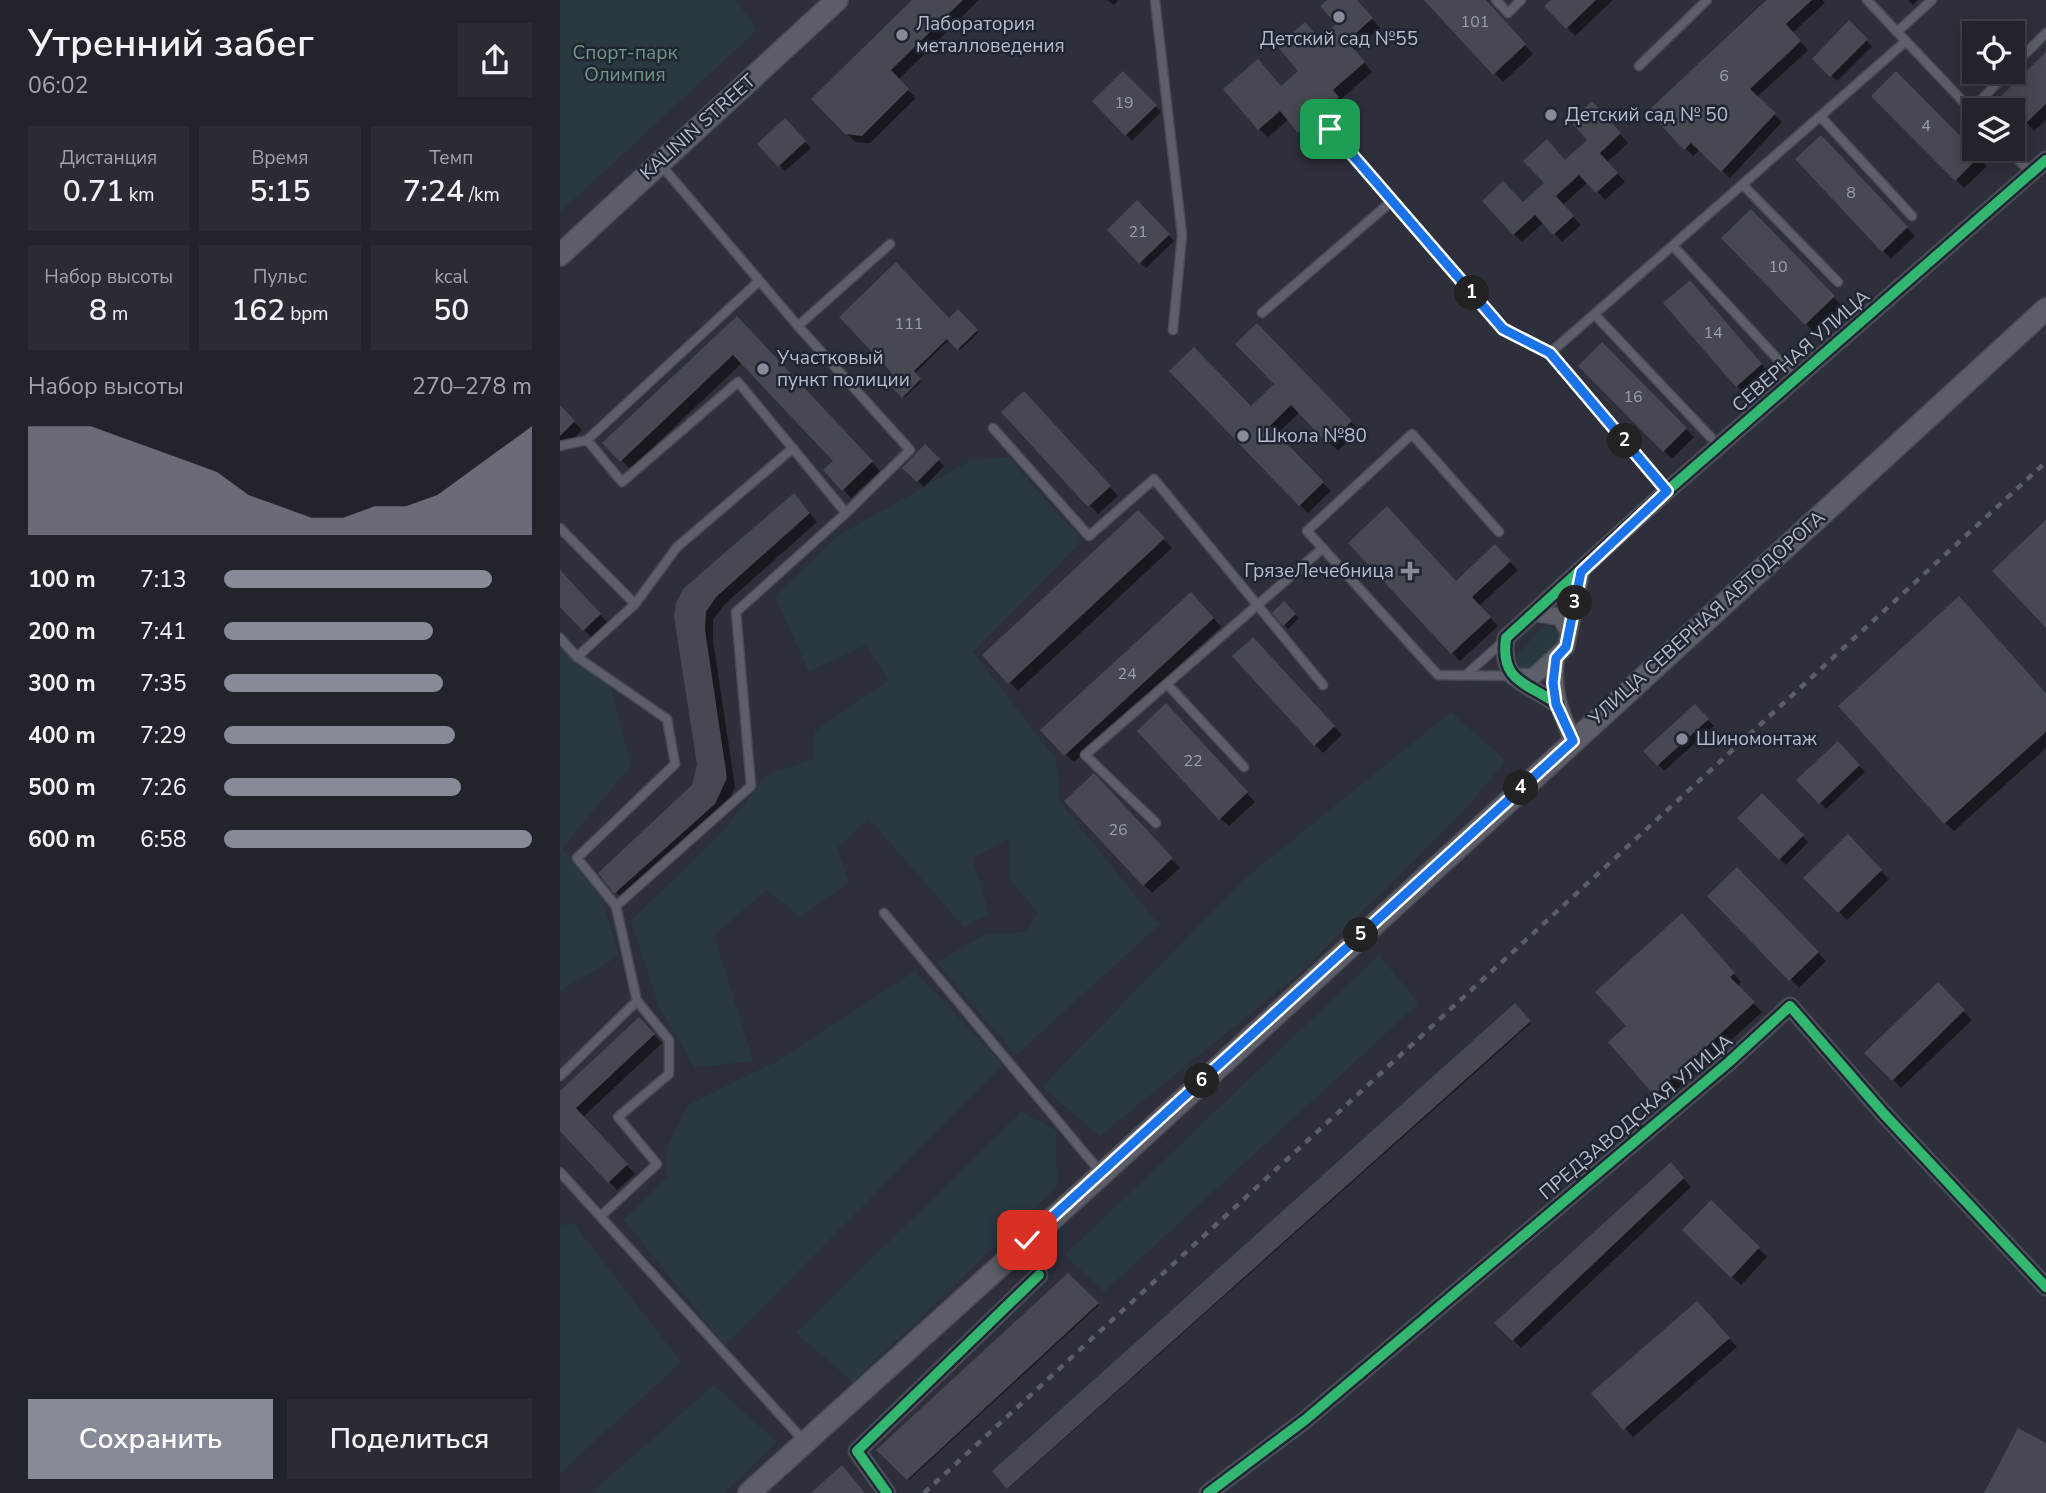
<!DOCTYPE html>
<html lang="ru">
<meta charset="utf-8">
<style>
body{margin:0;font-family:"Nunito Sans",sans-serif;background:#2a2c34;color:#f1f3f6;height:100vh;display:flex;flex-direction:column;font-size:26px;white-space:nowrap}
*{box-sizing:border-box;margin:0}
p{font-size:23px;color:#a2a4a9}
.icon{flex:none;width:38px;height:38px;fill:none;stroke:currentColor;stroke-width:2;stroke-linecap:round;stroke-linejoin:round}
.map{position:relative;flex:1;overflow:hidden}
.panel{display:flex;flex-direction:column;background:#22242c;width:560px}
.panel>*{flex:none}
.tools{position:absolute;left:1402px;top:21px;display:grid;gap:14px}
.tools a{display:grid;place-items:center;width:63px;height:63px;border-radius:0px;background:#22242c;box-shadow:0 4px 18px #0003,0 0 0 2px #3f4148;font-size:35px}
.pin{position:absolute;display:grid;place-items:center;width:60px;height:60px;color:#fff;margin:-30px;border-radius:14px;box-shadow:0 4px 10px #0006}
.km{position:absolute;width:35px;height:35px;margin:-18px;border-radius:50%;background:#222;color:#fff;font-size:19px;line-height:35px;text-align:center}
.round{display:grid;place-items:center;flex:none;width:74px;height:74px;border-radius:0px;background:#2a2c34}
.summary{display:flex;align-items:center;justify-content:space-between;height:119px;padding:0 28px}
h1{font-size:38px;font-weight:600;line-height:52px}
.figures{display:grid;grid-template-columns:repeat(3,1fr);gap:10px;height:119px;padding:7px 28px}
.figures div{display:grid;align-content:center;border-radius:0px;background:#2a2c34;text-align:center}
.figures b{font-size:30px;font-weight:600}
.figures small{font-size:19px;font-weight:400}
.figures p{font-size:19px}
.chart{height:196px;padding:14px 28px}
.chart p{display:flex;justify-content:space-between}
.chart svg{width:100%;height:126px;margin-top:7px;fill:#878b97;opacity:.7}
.action{display:flex;gap:14px;margin-top:auto;padding:14px 28px}
.action a{flex:1;height:80px;border-radius:0px;background:#878b97;color:#fff;font-size:28px;font-weight:600;line-height:80px;text-align:center}
.action a+a{background:#2a2c34;color:#f1f3f6}
ul{padding:0 28px;list-style:none;font-size:23px}
li{display:grid;grid-template-columns:112px 84px 1fr;align-items:center;height:52px}
li i{height:18px;border-radius:9px;background:#878b97}
main{display:flex;flex:1;min-height:0}
.map>svg:first-child{display:block}
.green{fill:#2a383f}
.shadow{fill:#0007}
.building{fill:#464951}
.lines{fill:none;stroke-linecap:round;stroke-linejoin:round}
.service-casing{stroke:#494b53;stroke-width:11}
.minor-casing{stroke:#494b53;stroke-width:19}
.secondary-casing{stroke:#494b53;stroke-width:24}
.service{stroke:#5d5f68;stroke-width:8}
.minor{stroke:#5d5f68;stroke-width:16}
.secondary{stroke:#5b5e66;stroke-width:21}
.rail{stroke:#5b5e66;stroke-width:4.5;stroke-dasharray:7 7;stroke-linecap:butt}
.cycleway-casing{stroke:#202534;stroke-width:15}
.cycleway{stroke:#33b770;stroke-width:10}
.route-casing{stroke:#fff;stroke-width:14}
.route{stroke:#1a73e8;stroke-width:9}
.poi-dot{fill:#878b97;stroke:#202534;stroke-width:2.5}
.labels{text-anchor:middle;dominant-baseline:central;stroke-width:5;stroke-linejoin:round;paint-order:stroke}
.number-label{font-size:16px;fill:#9c9fab}
.poi-label{font-size:19px;fill:#b8bcc9;stroke:#202534;text-anchor:start}
.park-label{font-size:19px;fill:#719981;stroke:#202534}
.street-label{font-size:19px;fill:#b8bcc9;stroke:#202534}
</style>
<main>
<section class="panel">
<div class="summary"><div><h1>Утренний забег</h1><p>06:02</p></div><a class="round"><svg class="icon" aria-label="share" viewBox="0 0 24 24"><path d="M12 15V3M7 8l5-5 5 5M5 13v7h14v-7"/></svg></a></div>
<div class="figures">
<div><p>Дистанция</p><b>0.71<small> km</small></b></div>
<div><p>Время</p><b>5:15</b></div>
<div><p>Темп</p><b>7:24<small> /km</small></b></div>
</div>
<div class="figures">
<div><p>Набор высоты</p><b>8<small> m</small></b></div>
<div><p>Пульс</p><b>162<small> bpm</small></b></div>
<div><p>kcal</p><b>50</b></div>
</div>
<div class="chart"><p><span>Набор высоты</span>270–278 m</p>
<svg viewBox="0 0 160 44" preserveAspectRatio="none"><path d="M0 44V6L10 6L20 6L30 10L40 14L50 18L60 22L70 30L80 34L90 38L100 38L110 34L120 34L130 30L140 22L150 14L160 6V44z"/></svg>
</div>
<ul>
<li><b>100 m</b>7:13<i style="width:87%"></i></li>
<li><b>200 m</b>7:41<i style="width:68%"></i></li>
<li><b>300 m</b>7:35<i style="width:71%"></i></li>
<li><b>400 m</b>7:29<i style="width:75%"></i></li>
<li><b>500 m</b>7:26<i style="width:77%"></i></li>
<li><b>600 m</b>6:58<i style="width:100%"></i></li>
</ul>
<div class="action"><a>Сохранить</a><a>Поделиться</a></div>
</section>
<div class="map">
<svg width="1486" height="1493" viewBox="0 0 1486 1493">
<rect width="100%" height="100%" fill="#2d303a"/>
<g class="green">
<polygon points="0,0 176,0 197,30 0,212"/>
<polygon points="448,457 522,541 413,652 496,759 500,802 599,925 456,1055 377,963 425,934 465,932 478,913 450,880 450,838 412,858 429,914 404,927 309,819 277,848 289,882 240,917 207,890 154,935 193,1061 135,1068 99,1007 71,921 166,828 207,774 252,760 255,731 328,680 306,645 249,672 215,596 276,537 411,460"/>
<polygon points="985,624 1000,632 1001,643 973,670 963,671 956,665 955,657"/>
<polygon points="0,631 50,685 71,765 2,848 42,899 59,956 0,991"/>
<polygon points="891,712 946,761 907,807 740,973 540,1136 482,1087 683,880"/>
<polygon points="819,955 859,1003 544,1292 505,1255"/>
<polygon points="355,971 443,1065 165,1345 64,1220 107,1177 107,1148 128,1105 216,1062"/>
<polygon points="461,1112 496,1130 497,1187 293,1382 236,1333"/>
<polygon points="13,1223 121,1362 0,1473 0,1225"/>
<polygon points="154,1385 217,1442 164,1493 31,1493"/>
</g>
<g class="shadow">
<polygon points="355,0 419,0 338,80 356,98 310,143 295,142 253,99"/>
<polygon points="547,0 558,0 554,5"/>
<polygon points="770,0 796,0 820,28 794,50 812,72 780,100 786,107 748,140 729,119 708,137 699,129 722,88 741,71 760,40 779,24"/>
<polygon points="867,0 924,0 973,54 943,82"/>
<polygon points="993,0 1053,0 1015,36 987,7"/>
<polygon points="1205,0 1262,0 1265,3 1232,33 1248,50 1197,97 1222,122 1170,178 1140,150 1133,156 1090,111"/>
<polygon points="1348,0 1358,0 1353,5"/>
<polygon points="1289,23 1312,46 1277,81 1254,59"/>
<polygon points="1486,55 1486,120 1474,131 1442,98"/>
<polygon points="563,73 601,112 572,141 534,101"/>
<polygon points="1336,73 1427,166 1404,188 1313,96"/>
<polygon points="1040,112 1068,143 1047,162 1065,182 1045,200 1028,182 1003,205 1021,225 1002,242 984,222 962,242 954,234 963,204 1030,140"/>
<polygon points="225,121 251,148 225,171 200,144"/>
<polygon points="1261,137 1355,236 1331,259 1238,159"/>
<polygon points="577,203 614,241 586,268 549,230"/>
<polygon points="1191,212 1282,306 1254,332 1163,238"/>
<polygon points="1138,290 1209,373 1185,394 1177,386"/>
<polygon points="398,312 418,333 400,350 390,339 354,374 361,382 344,398 326,379"/>
<polygon points="177,319 320,471 291,498 265,470 275,461 183,362 70,469 45,443"/>
<polygon points="697,325 799,430 778,451 740,412 716,435 771,491 748,513 611,371 691,408 717,384"/>
<polygon points="1042,344 1134,437 1112,459 1020,366"/>
<polygon points="472,402 558,496 538,514 443,412"/>
<polygon points="0,407 22,430 6,446 0,440"/>
<polygon points="365,447 384,466 364,487 345,468"/>
<polygon points="243,504 257,522 164,605 153,620 153,640 175,787 163,813 64,901 40,873 133,786 138,765 118,604"/>
<polygon points="578,512 612,548 458,691 424,656"/>
<polygon points="935,547 958,570 919,606 938,626 900,661 892,653 897,583"/>
<polygon points="0,572 48,623 32,638 0,604"/>
<polygon points="639,602 661,627 514,762 505,754"/>
<polygon points="724,604 739,618 728,629 715,613"/>
<polygon points="701,647 782,735 763,753 755,745"/>
<polygon points="1486,694 1486,748 1394,831 1385,823"/>
<polygon points="1135,707 1154,726 1104,771 1086,751"/>
<polygon points="614,714 695,802 669,826 660,818"/>
<polygon points="1278,743 1305,772 1266,809 1239,780"/>
<polygon points="542,784 620,868 592,893 506,801"/>
<polygon points="1202,796 1248,842 1226,865 1179,818"/>
<polygon points="1288,837 1329,879 1287,920 1246,878"/>
<polygon points="1177,869 1266,961 1239,988 1150,896"/>
<polygon points="1130,924 1181,982 1177,987 1202,1012 1103,1102 1051,1042 1068,1027"/>
<polygon points="1378,985 1412,1020 1341,1088 1307,1053"/>
<polygon points="955,1006 971,1023 449,1488 434,1472"/>
<polygon points="79,1019 102,1043 22,1118 75,1174 57,1190 0,1129 0,1093"/>
<polygon points="1119,1173 1131,1187 961,1348 937,1323"/>
<polygon points="1151,1203 1207,1257 1181,1285 1124,1230"/>
<polygon points="508,1276 539,1305 349,1480 319,1450"/>
<polygon points="1145,1311 1177,1347 1073,1437 1034,1393"/>
</g>
<g class="building">
<polygon points="352,0 403,0 331,70 349,89 302,136 285,134 251,99"/>
<polygon points="767,0 797,0 813,18 787,41 805,62 773,90 779,97 738,133 720,111 698,130 663,89 698,59 721,86 738,71 717,46 745,22 759,38 776,24 760,6"/>
<polygon points="864,0 926,0 966,44 933,75"/>
<polygon points="991,0 1036,0 1006,29 984,6"/>
<polygon points="1206,0 1252,0 1226,24 1241,41 1190,89 1216,113 1161,172 1131,143 1124,150 1088,111"/>
<polygon points="1289,20 1308,39 1270,77 1252,59"/>
<polygon points="1486,52 1486,104 1465,124 1439,98"/>
<polygon points="563,71 597,105 565,136 532,101"/>
<polygon points="1336,71 1420,156 1395,181 1311,96"/>
<polygon points="1032,101 1061,133 1040,153 1058,173 1036,193 1019,175 996,196 1014,216 993,235 975,215 953,235 922,201 943,181 963,202 984,183 963,161 987,139 1005,160 1027,140 1010,121"/>
<polygon points="225,118 246,141 218,167 197,144"/>
<polygon points="1261,135 1348,227 1322,252 1235,159"/>
<polygon points="577,200 610,234 579,264 547,230"/>
<polygon points="1191,209 1275,296 1245,325 1161,238"/>
<polygon points="336,262 389,318 398,309 418,330 397,350 387,339 354,371 361,379 342,398 324,379 331,372 279,317"/>
<polygon points="1130,280 1202,364 1176,387 1103,303"/>
<polygon points="177,316 313,461 282,491 263,470 273,461 173,355 60,462 42,443"/>
<polygon points="697,323 792,421 768,444 731,405 710,426 764,482 739,506 609,371 634,347 691,406 714,384 675,344"/>
<polygon points="1042,342 1127,428 1103,452 1018,366"/>
<polygon points="464,391 551,486 528,507 441,412"/>
<polygon points="0,405 15,421 0,436"/>
<polygon points="365,444 380,459 357,482 342,468"/>
<polygon points="234,493 250,513 156,597 146,612 145,630 167,778 155,804 54,894 38,873 132,785 137,765 114,616 116,603 124,588"/>
<polygon points="827,506 896,581 935,544 951,561 912,597 931,617 891,654 788,543"/>
<polygon points="578,510 605,538 448,684 422,655"/>
<polygon points="1486,520 1486,628 1432,571"/>
<polygon points="0,570 41,614 23,631 0,607"/>
<polygon points="631,592 654,618 504,756 480,730"/>
<polygon points="1399,596 1486,693 1486,732 1384,824 1278,706"/>
<polygon points="724,601 736,614 723,626 712,613"/>
<polygon points="693,637 775,726 754,746 672,656"/>
<polygon points="606,703 688,792 659,820 577,731"/>
<polygon points="1135,704 1149,719 1097,766 1083,751"/>
<polygon points="1278,741 1300,765 1259,804 1236,780"/>
<polygon points="534,773 613,858 583,886 504,801"/>
<polygon points="1202,793 1244,835 1219,860 1177,818"/>
<polygon points="1288,834 1322,870 1278,913 1243,878"/>
<polygon points="1177,867 1259,952 1229,981 1147,896"/>
<polygon points="1122,913 1175,973 1170,977 1195,1002 1094,1095 1048,1042 1066,1026 1035,992"/>
<polygon points="1378,982 1405,1010 1332,1081 1304,1053"/>
<polygon points="955,1003 971,1021 447,1489 432,1471"/>
<polygon points="79,1017 95,1034 16,1108 68,1164 48,1183 0,1131 0,1091"/>
<polygon points="1111,1162 1124,1178 952,1341 934,1323"/>
<polygon points="1151,1200 1200,1247 1171,1278 1122,1230"/>
<polygon points="508,1273 539,1303 347,1480 316,1450"/>
<polygon points="1137,1301 1170,1338 1063,1430 1031,1393"/>
<polygon points="1458,1428 1486,1443 1486,1493 1424,1493"/>
<polygon points="282,1465 305,1493 251,1493"/>
</g>
<g class="lines">
<defs>
<g id="service">
<polyline points="595,0 622,235 613,330"/>
<polyline points="936,0 948,13 961,0"/>
<polyline points="1307,0 1414,113"/>
<polyline points="1337,32 1372,0"/>
<polyline points="1079,66 1147,0"/>
<polyline points="1452,67 1486,33"/>
<polyline points="1411,110 1448,72"/>
<polyline points="1260,116 1352,216"/>
<polyline points="770,129 943,329 990,353"/>
<polyline points="1448,149 1472,174"/>
<polyline points="1184,186 1278,282"/>
<polyline points="1114,247 1236,379"/>
<polyline points="702,313 832,201"/>
<polyline points="1035,315 1159,446"/>
<polyline points="238,326 330,244"/>
<polyline points="433,428 529,536 594,479 763,685"/>
<polyline points="27,440 62,482 178,382 286,513"/>
<polyline points="0,446 27,440 199,281"/>
<polyline points="1107,491 990,353 1346,41"/>
<polyline points="0,528 75,604 17,657"/>
<polyline points="939,532 852,434 747,531 878,675 952,676"/>
<polyline points="75,604 117,547 233,448"/>
<polyline points="0,638 17,657 107,719 115,764 17,858 56,906 191,786 176,612 286,513 350,450 238,326 101,165"/>
<polyline points="908,673 945,640"/>
<polyline points="607,684 684,767"/>
<polyline points="596,823 525,755 763,548"/>
<polyline points="324,913 542,1174"/>
<polyline points="0,1076 77,1001 56,906"/>
<polyline points="0,1172 244,1441"/>
<polyline points="42,1215 97,1164 58,1117 109,1074 109,1040 77,1001"/>
</g>
<g id="minor">
<polyline points="1009,632 1021,572"/>
<path d="M996,658C991,690 1000,711 1013,741"/>
<polyline points="954,677 973,677 1006,647 1009,632 1000,617 976,613"/>
<path d="M997,704C966,682 940,682 946,638L1107,491L1486,160"/>
<polyline points="327,1493 297,1451 479,1275"/>
<polyline points="648,1493 745,1420 1169,1062 1230,1006 1324,1114 1486,1287"/>
</g>
<g id="secondary">
<polyline points="0,255 277,0"/>
<polyline points="189,1493 542,1174 1486,309"/>
</g>
</defs>
<use href="#service" class="service-casing"/>
<use href="#minor" class="minor-casing"/>
<use href="#secondary" class="secondary-casing"/>
<use href="#service" class="service"/>
<use href="#minor" class="minor"/>
<use href="#secondary" class="secondary"/>
<polyline class="rail" points="364,1493 1486,462"/>
<defs>
<g id="cycleway">
<path d="M997,704C966,682 940,682 946,638L1107,491L1486,160"/>
<polyline points="327,1493 297,1451 479,1275"/>
<polyline points="648,1493 745,1420 1169,1062 1230,1006 1324,1114 1486,1287"/>
</g>
</defs>
<use href="#cycleway" class="cycleway-casing"/>
<use href="#cycleway" class="cycleway"/>
</g>
<g class="lines">
<defs>
<polyline id="route" points="467,1240 1013,741 996,704 993,683 996,658 1006,647 1021,572 1107,491 990,353 943,329 770,129"/>
</defs>
<use href="#route" class="route-casing"/>
<use href="#route" class="route"/>
</g>
<g class="poi-dot">
<circle cx="779" cy="17" r="7"/>
<circle cx="342" cy="35" r="7"/>
<circle cx="991" cy="115" r="7"/>
<circle cx="203" cy="369" r="7"/>
<circle cx="683" cy="436" r="7"/>
<path d="M846.5 560.5h7v7h7v7h-7v7h-7v-7h-7v-7h7z"/>
<circle cx="1122" cy="739" r="7"/>
</g>
<g class="labels">
<g class="number-label">
<text x="915" y="22">101</text>
<text x="1164" y="76">6</text>
<text x="564" y="103">19</text>
<text x="1366" y="126">4</text>
<text x="1291" y="193">8</text>
<text x="578" y="232">21</text>
<text x="1218" y="267">10</text>
<text x="349" y="324">111</text>
<text x="1153" y="333">14</text>
<text x="1073" y="397">16</text>
<text x="567" y="674">24</text>
<text x="633" y="761">22</text>
<text x="558" y="830">26</text>
</g>
<g class="poi-label">
<text x="356" y="24">Лаборатория<tspan x="356" dy="22">металловедения</tspan></text>
<text x="779" y="39" text-anchor="middle">Детский сад №55</text>
<text x="1005" y="115">Детский сад № 50</text>
<text x="217" y="358">Участковый<tspan x="217" dy="22">пункт полиции</tspan></text>
<text x="697" y="436">Школа №80</text>
<text x="834" y="571" text-anchor="end">ГрязеЛечебница</text>
<text x="1136" y="739">Шиномонтаж</text>
</g>
<g class="park-label">
<text x="65" y="53">Спорт-парк<tspan x="65" dy="22">Олимпия</tspan></text>
</g>
<g class="street-label">
<text transform="translate(138 127) rotate(-42)">KALININ STREET</text>
<text transform="translate(1241 351) rotate(-41)">СЕВЕРНАЯ УЛИЦА</text>
<text transform="translate(1147 618) rotate(-42)">УЛИЦА СЕВЕРНАЯ АВТОДОРОГА</text>
<text transform="translate(1076 1117) rotate(-40)">ПРЕДЗАВОДСКАЯ УЛИЦА</text>
</g>
</g>
</svg>
<div class="tools">
<a><svg class="icon" aria-label="locate" viewBox="0 0 24 24"><circle cx="12" cy="12" r="6"/><path d="M12 2v4M12 18v4M2 12h4M18 12h4"/></svg></a>
<a><svg class="icon" aria-label="layers" viewBox="0 0 24 24"><path d="M12 4l9 5-9 5-9-5zM3 14l9 5 9-5"/></svg></a>
</div>
<div class="pin" style="left:770px;top:129px;background:#1e9e55"><svg class="icon" aria-label="arrive" viewBox="0 0 24 24"><path d="M6 21V4h12l-3 4 3 4H6"/></svg></div>
<div class="pin" style="left:467px;top:1240px;background:#d93025"><svg class="icon" aria-label="check" viewBox="0 0 24 24"><path d="M5 12l5 5 9-10"/></svg></div>
<b class="km" style="left:912px;top:293px">1</b>
<b class="km" style="left:1065px;top:441px">2</b>
<b class="km" style="left:1015px;top:603px">3</b>
<b class="km" style="left:961px;top:788px">4</b>
<b class="km" style="left:801px;top:935px">5</b>
<b class="km" style="left:642px;top:1081px">6</b>
</div>
</main>
